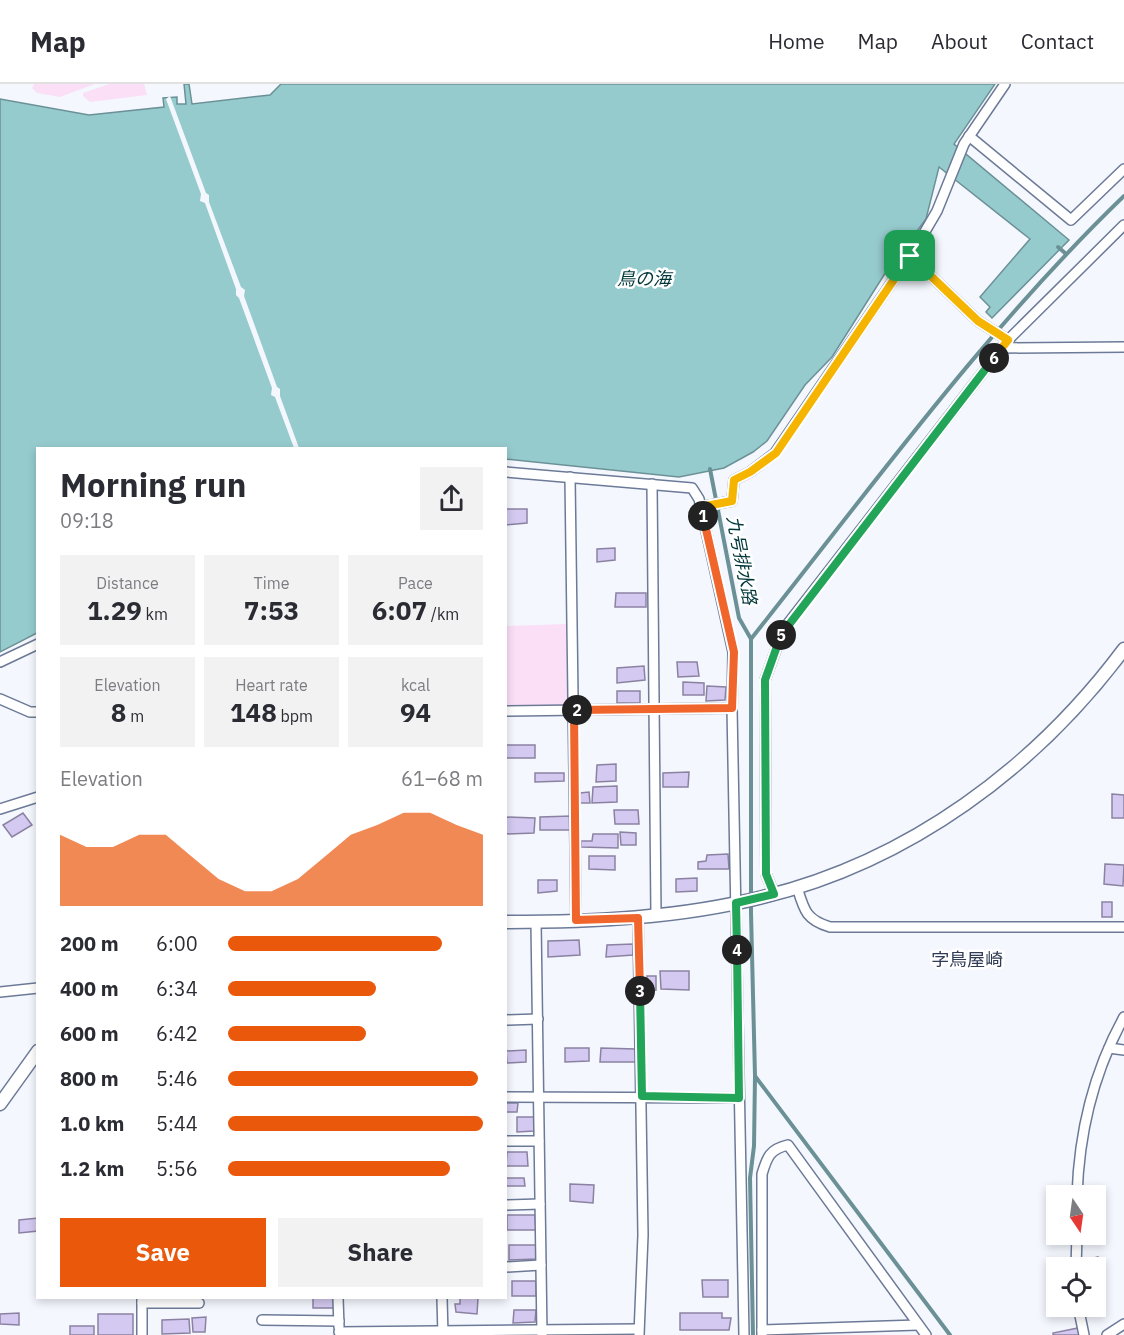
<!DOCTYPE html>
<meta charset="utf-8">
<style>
body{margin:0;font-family:"IBM Plex Sans","Noto Sans JP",sans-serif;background:#f2f2f3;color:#2b2b33;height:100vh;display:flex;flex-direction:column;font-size:22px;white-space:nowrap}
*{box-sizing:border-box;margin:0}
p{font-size:20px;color:#7c7c81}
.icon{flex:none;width:33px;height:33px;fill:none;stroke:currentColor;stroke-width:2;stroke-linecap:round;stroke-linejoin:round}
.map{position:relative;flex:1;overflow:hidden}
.panel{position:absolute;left:36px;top:363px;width:471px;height:852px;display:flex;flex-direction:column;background:#fff;border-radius:0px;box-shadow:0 3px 9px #0003}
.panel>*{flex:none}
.needle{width:39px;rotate:167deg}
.tools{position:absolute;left:1046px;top:1101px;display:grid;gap:12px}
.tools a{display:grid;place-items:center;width:60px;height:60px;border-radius:0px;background:#fff;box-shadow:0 3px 9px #0003;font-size:30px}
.pin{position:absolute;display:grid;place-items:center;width:51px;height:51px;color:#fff;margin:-26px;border-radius:12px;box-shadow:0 3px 9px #0006}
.km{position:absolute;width:30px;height:30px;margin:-15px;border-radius:50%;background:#222;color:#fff;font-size:16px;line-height:30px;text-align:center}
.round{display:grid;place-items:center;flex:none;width:63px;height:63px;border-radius:0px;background:#f2f2f3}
.head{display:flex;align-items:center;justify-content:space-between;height:102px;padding:0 24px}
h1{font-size:33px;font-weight:800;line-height:45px}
.metrics{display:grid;grid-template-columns:repeat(3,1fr);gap:9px;height:102px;padding:6px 24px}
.metrics div{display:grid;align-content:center;border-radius:0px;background:#f2f2f3;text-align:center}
.metrics b{font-size:26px;font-weight:800}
.metrics small{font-size:16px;font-weight:400}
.metrics p{font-size:16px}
.chart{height:168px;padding:12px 24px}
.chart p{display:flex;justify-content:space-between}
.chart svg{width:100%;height:108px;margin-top:6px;fill:#ea580c;opacity:.7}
.cta{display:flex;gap:12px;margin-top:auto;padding:12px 24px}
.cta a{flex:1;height:69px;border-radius:0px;background:#ea580c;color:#fff;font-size:24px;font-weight:800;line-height:69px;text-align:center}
.cta a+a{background:#f2f2f3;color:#2b2b33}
ul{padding:0 24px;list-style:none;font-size:20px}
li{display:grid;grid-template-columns:96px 72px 1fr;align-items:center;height:45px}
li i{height:15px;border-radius:8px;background:#ea580c}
header{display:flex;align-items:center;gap:36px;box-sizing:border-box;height:84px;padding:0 30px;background:#fff;border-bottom:2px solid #e1e1e2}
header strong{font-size:28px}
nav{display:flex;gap:33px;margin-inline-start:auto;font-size:21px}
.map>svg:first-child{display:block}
.green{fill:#fbdff7}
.water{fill:#96cbce;stroke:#6b9197;stroke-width:1.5}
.pier{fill:#f4f7fe}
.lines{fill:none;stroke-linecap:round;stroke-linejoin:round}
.stream{stroke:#6b9197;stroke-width:4}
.building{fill:#d4c9f0;stroke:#8b82a2;stroke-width:1.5}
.minor-casing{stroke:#6c7a97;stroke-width:12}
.tertiary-casing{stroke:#6c7a97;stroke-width:15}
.minor{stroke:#fff;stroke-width:9}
.tertiary{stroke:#fff;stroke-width:12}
.split-1-casing{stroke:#fff;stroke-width:12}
.split-2-casing{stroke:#fff;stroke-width:12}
.split-3-casing{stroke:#fff;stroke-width:12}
.split-4-casing{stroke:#fff;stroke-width:12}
.split-5-casing{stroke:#fff;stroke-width:12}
.split-6-casing{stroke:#fff;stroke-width:12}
.split-7-casing{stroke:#fff;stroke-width:12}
.split-1{stroke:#f5b400;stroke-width:8}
.split-2{stroke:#f0652b;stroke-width:8}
.split-3{stroke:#f0652b;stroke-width:8}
.split-4{stroke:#22a559;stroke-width:8}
.split-5{stroke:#22a559;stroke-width:8}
.split-6{stroke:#22a559;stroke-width:8}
.split-7{stroke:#f5b400;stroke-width:8}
.labels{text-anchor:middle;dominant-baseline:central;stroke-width:5;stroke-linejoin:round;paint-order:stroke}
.water-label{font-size:18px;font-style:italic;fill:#013639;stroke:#fff}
.neighbourhood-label{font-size:18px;fill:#303b56;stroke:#fff}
</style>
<header>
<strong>Map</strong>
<nav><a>Home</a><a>Map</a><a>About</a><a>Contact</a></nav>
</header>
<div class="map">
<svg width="1124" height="1251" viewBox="0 0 1124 1251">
<rect width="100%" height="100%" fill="#f4f7fe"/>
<g class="green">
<polygon points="34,0 95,0 60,13 37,9 32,4"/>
<polygon points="109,0 144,0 147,11 90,18 83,12 83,9"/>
<polygon points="566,540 567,617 563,621 506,623 506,542"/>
</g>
<polygon class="water" points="184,0 189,0 192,20 270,11 281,0 995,0 954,60 1069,156 992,234 986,228 990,223 980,213 1030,155 939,83 926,135 884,191 832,273 805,301 767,357 753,368 724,384 679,393 506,375 506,364 38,364 37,549 0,568 0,15 89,31 164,23 163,14 177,13 177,20 186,20"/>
<polygon class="pier" points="170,12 206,109 209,111 209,118 241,203 245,206 244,212 277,303 280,305 280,312 299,364 294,364 275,313 271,311 272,304 239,214 236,211 236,205 205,119 200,117 201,110 166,15"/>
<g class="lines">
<g class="stream">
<polyline points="1058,163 1065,169"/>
<polyline points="710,385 739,534 751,555 751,829 755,992 950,1251"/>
<path d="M751,555C871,404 985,246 1124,112"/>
<polyline points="753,1251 750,1094 754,1062 755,992"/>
</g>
</g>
<g class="building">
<polygon points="506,425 527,425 527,439 506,441"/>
<polygon points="615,464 615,476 597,478 597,465"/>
<polygon points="616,509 646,509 646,523 615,523"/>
<polygon points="677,578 697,578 699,592 678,593"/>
<polygon points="644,582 645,596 617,599 617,584"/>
<polygon points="683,598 704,599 704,611 683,611"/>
<polygon points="707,602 726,603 725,616 706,617"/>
<rect x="617" y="607" width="23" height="12"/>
<rect x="506" y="661" width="29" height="13"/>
<polygon points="616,680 616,697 596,698 597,681"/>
<polygon points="689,688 688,703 663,703 663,689"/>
<polygon points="535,689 564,689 564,697 535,698"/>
<polygon points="617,702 617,718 592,719 593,703"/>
<polygon points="589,708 590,719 580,719 580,709"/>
<polygon points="1112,710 1124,711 1124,734 1112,734"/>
<polygon points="614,726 638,726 639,740 615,740"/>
<polygon points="23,729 32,741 12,753 3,741"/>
<polygon points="571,732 571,746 540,746 540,733"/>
<polygon points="506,733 535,734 534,749 506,750"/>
<polygon points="620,748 636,749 636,761 621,761"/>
<polygon points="593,750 618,750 618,764 581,763 581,757 592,757"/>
<polygon points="728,770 729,785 698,785 698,778 706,777 707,771"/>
<polygon points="589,772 615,772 615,786 589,785"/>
<polygon points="1105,780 1124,781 1123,802 1104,800"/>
<polygon points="697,794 697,807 676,808 676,795"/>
<polygon points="538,796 557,796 557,807 538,809"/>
<rect x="1102" y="818" width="10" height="15"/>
<polygon points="579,856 580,871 548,873 548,857"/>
<polygon points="633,860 633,871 606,873 607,861"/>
<polygon points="660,887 689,887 689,906 661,905"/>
<polygon points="647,892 656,892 656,906 647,907"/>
<polygon points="565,964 589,964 589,977 565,978"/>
<polygon points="601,964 635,965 636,978 600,978"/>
<polygon points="526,966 526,978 507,979 506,967"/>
<polygon points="506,1019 518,1019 517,1028 506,1028"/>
<polygon points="517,1033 534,1033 534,1047 517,1048"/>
<polygon points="507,1068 527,1068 528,1082 506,1082"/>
<polygon points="506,1094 524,1094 525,1102 506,1102"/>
<polygon points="570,1100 594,1101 593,1119 570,1117"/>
<polygon points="507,1131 535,1131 536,1146 507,1146"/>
<polygon points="38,1134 38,1147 19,1149 19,1136"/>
<polygon points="509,1161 536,1161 536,1175 509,1176"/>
<polygon points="1098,1173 1102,1185 1095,1187 1095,1184 1088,1184 1086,1176"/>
<polygon points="702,1196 728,1196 728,1213 703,1213"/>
<rect x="512" y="1197" width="24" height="15"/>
<rect x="313" y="1214" width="22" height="10"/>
<polygon points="460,1214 478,1214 477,1230 456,1228 455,1220 460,1220"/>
<polygon points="514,1226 536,1226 535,1238 513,1239"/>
<polygon points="19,1229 19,1241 0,1240 0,1230"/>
<polygon points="680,1229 722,1229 722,1234 731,1234 729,1246 680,1246"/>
<rect x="98" y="1230" width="35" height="21"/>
<polygon points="206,1233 205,1248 193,1248 192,1234"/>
<polygon points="189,1235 190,1249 162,1250 162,1236"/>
<rect x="70" y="1242" width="24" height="9"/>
<polygon points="1078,1244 1079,1251 1053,1251 1053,1249"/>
</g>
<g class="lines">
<defs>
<g id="minor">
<polyline points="969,52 1071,136 1124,85"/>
<polyline points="1008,256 1124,141"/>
<polyline points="1002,264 1124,263"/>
<polyline points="506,388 692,404 699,415 733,568 732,624 744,1251"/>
<polyline points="570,393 576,836"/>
<polyline points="652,400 656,832"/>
<polyline points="701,423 732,417 734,396 750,388 775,369 916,163 937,127 964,60 1005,0"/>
<polyline points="0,578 38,560"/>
<polyline points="0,615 30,628 38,628"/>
<polyline points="506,627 732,624"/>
<polyline points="0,725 38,713"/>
<path d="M797,803C804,826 806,836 830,843H1124"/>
<polyline points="774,810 766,790 765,596 783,546 1008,256 978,237 910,172"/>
<polyline points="638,834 643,1151 639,1251"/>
<polyline points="536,838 542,1251"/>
<polyline points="0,908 38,904"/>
<polyline points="506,936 538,935"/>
<polyline points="1109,964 1124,966"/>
<polyline points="506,1013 739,1014"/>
<polyline points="506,1057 539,1057"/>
<path d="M1077,1112C1079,1048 1093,989 1124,933"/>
<polyline points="506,1121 540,1120"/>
<polyline points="506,1183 541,1181"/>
<polyline points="1076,1184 1077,1150"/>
<polyline points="338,1214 339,1243"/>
<polyline points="442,1214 443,1251"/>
<polyline points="142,1219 199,1219"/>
<polyline points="1078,1222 1084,1251"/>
<polyline points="262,1236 339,1237"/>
<polyline points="762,1246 918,1241"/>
<polyline points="339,1248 638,1245"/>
<polyline points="142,1251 142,1214"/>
<path d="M762,1251V1090C767,1073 770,1065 788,1061L926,1251"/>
<polyline points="1107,1251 1124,1240"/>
</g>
<g id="tertiary">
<path d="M506,838C592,838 679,834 763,813C910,777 1035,684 1124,565"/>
<polyline points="0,1020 38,967"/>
</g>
</defs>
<use href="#minor" class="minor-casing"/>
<use href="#tertiary" class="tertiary-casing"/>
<use href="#minor" class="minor"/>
<use href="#tertiary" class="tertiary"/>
</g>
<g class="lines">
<defs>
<polyline id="split-1" points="703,432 701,423 732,417 734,396 750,388 776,369 910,172"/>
<polyline id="split-2" points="577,626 732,624 734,568 703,432"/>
<polyline id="split-3" points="577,626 574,626 576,836 638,834 640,907"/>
<polyline id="split-4" points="640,907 642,1012 739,1014 737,866"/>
<polyline id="split-5" points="737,866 736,819 774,810 766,790 765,596 781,551"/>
<polyline id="split-6" points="781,551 994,274"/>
<polyline id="split-7" points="910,172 978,237 1008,256 994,274"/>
</defs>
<use href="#split-1" class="split-1-casing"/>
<use href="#split-2" class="split-2-casing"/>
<use href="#split-3" class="split-3-casing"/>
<use href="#split-4" class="split-4-casing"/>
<use href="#split-5" class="split-5-casing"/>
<use href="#split-6" class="split-6-casing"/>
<use href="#split-7" class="split-7-casing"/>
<use href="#split-1" class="split-1"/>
<use href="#split-2" class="split-2"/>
<use href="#split-3" class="split-3"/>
<use href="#split-4" class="split-4"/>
<use href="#split-5" class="split-5"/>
<use href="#split-6" class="split-6"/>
<use href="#split-7" class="split-7"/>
</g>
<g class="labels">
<g class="water-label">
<text x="644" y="194">鳥の海</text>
<text transform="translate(742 476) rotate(79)">九号排水路</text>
</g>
<g class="neighbourhood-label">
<text x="967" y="875">字鳥屋崎</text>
</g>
</g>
</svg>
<div class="tools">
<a><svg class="needle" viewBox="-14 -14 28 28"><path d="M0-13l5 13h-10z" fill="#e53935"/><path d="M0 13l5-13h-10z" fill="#7c7c81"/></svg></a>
<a><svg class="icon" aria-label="locate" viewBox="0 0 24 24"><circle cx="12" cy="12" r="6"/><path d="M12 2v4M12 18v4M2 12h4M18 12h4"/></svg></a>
</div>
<div class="pin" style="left:910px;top:172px;background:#1e9e55"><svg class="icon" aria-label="arrive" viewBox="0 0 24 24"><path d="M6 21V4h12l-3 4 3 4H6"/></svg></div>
<b class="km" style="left:703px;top:432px">1</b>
<b class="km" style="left:577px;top:626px">2</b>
<b class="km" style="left:640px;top:907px">3</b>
<b class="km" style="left:737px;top:866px">4</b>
<b class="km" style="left:781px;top:551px">5</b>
<b class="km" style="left:994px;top:274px">6</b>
<section class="panel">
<div class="head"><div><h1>Morning run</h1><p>09:18</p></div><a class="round"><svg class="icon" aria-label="share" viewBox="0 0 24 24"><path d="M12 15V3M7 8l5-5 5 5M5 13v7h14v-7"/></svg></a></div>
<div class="metrics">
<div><p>Distance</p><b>1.29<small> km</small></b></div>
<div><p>Time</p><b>7:53</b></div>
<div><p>Pace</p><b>6:07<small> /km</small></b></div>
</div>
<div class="metrics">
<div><p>Elevation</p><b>8<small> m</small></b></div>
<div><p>Heart rate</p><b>148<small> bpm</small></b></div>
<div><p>kcal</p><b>94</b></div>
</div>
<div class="chart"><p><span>Elevation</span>61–68 m</p>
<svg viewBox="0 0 160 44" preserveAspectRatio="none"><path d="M0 44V15L10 20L20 20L30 15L40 15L50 24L60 33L70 38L80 38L90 33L100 24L110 15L120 11L130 6L140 6L150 11L160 15V44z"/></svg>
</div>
<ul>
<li><b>200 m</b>6:00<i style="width:84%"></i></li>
<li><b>400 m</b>6:34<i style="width:58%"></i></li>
<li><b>600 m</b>6:42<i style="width:54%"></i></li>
<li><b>800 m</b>5:46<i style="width:98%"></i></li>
<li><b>1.0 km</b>5:44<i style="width:100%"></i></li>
<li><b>1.2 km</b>5:56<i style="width:87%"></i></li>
</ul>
<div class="cta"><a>Save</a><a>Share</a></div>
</section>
</div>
